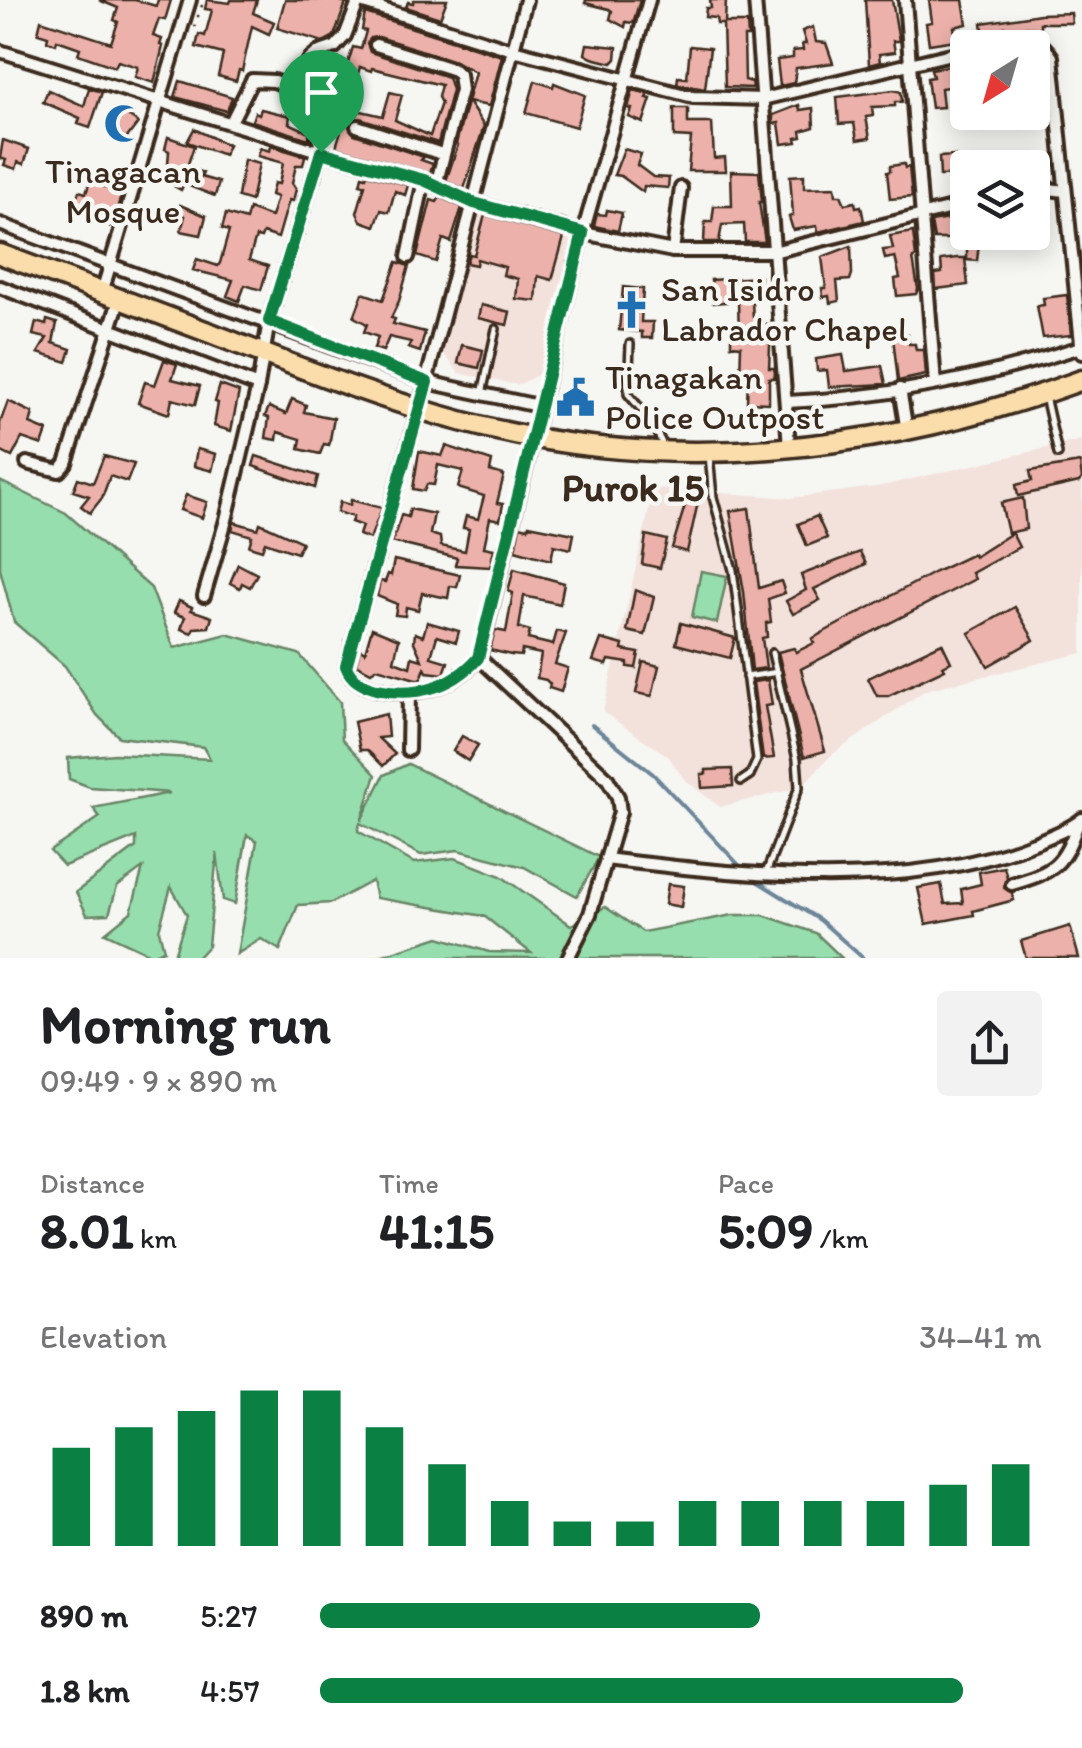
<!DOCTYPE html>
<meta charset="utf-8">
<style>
body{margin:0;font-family:Itim,sans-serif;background:#f2f2f2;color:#202124;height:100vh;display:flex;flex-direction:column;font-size:38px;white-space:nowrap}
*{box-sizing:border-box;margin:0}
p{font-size:32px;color:#757577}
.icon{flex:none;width:55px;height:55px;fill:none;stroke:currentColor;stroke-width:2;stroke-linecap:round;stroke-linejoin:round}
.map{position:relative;height:958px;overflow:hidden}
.panel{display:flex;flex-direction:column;background:#fff;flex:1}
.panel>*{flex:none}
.needle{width:65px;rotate:217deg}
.buttons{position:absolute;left:950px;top:30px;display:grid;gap:20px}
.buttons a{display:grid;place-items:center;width:100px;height:100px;border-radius:10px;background:#fff;box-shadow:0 5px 25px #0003;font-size:50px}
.pin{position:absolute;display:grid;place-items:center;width:85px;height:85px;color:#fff;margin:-102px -42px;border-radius:50% 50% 50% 0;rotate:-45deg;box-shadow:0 0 10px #0007}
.pin .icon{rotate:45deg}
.round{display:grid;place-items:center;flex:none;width:105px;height:105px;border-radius:10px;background:#f2f2f2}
.head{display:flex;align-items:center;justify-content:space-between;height:170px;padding:0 40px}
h1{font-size:55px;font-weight:700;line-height:75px}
.stats{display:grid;grid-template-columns:repeat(3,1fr);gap:15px;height:170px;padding:10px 40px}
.stats div{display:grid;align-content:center}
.stats b{font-size:50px;font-weight:700}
.stats small{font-size:28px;font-weight:400}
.stats p{font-size:28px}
.chart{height:280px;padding:20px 40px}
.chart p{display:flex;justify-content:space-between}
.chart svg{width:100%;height:180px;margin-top:10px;stroke:#0b8043;stroke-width:6}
ul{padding:0 40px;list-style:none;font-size:32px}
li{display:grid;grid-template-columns:160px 120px 1fr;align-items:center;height:75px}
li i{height:25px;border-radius:12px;background:#0b8043}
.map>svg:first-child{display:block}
.built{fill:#f3e1dc}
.green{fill:#96dead;stroke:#688466;stroke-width:2.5}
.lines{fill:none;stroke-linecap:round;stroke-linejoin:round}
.stream{stroke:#6c8598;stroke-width:4}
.building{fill:#ecb1aa;stroke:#3b2a1e;stroke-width:2.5}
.lane-casing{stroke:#3b2a1e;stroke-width:12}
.street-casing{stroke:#3b2a1e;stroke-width:18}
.highway-casing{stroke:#3b2a1e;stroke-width:25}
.path{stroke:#3b2a1e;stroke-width:2.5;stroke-dasharray:2.5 8;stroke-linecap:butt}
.lane{stroke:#f6f6f2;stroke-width:5}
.street{stroke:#f6f6f2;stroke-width:10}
.highway{stroke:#faddab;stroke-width:18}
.route-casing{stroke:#fff;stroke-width:20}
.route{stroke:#0b8043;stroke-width:12}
.labels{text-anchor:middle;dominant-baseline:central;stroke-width:9;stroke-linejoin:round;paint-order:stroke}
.poi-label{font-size:35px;fill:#3b2a1e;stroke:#f6f6f2;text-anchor:start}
.neighbourhood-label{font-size:38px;font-weight:bold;fill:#3b2a1e;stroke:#f6f6f2}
</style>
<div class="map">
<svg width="1082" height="958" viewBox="0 0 1082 958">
<rect width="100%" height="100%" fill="#f6f6f2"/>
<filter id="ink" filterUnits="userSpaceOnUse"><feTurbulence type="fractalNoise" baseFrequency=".01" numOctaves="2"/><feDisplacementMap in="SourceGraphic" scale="20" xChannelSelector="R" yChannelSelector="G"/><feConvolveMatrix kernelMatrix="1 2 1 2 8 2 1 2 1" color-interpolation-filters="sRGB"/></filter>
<g filter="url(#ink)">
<g class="built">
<polygon points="478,210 577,234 541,373 518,385 459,373 440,349"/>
<polygon points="1082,440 1082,653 925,690 830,756 801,787 720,807 684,779 668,756 603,712 654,488 791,498 882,486"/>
</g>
<g class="green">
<polygon points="0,481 66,513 151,588 174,648 227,634 299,654 340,702 342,739 376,775 361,821 384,775 408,764 599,857 577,896 524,867 458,850 421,855 360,823 358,831 414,863 455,858 501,876 571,925 605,907 643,932 733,915 763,915 816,933 842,958 374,958 439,937 489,952 531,953 484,916 376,898 372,881 331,903 298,905 280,950 261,939 237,954 257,841 247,835 235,904 223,900 217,853 208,946 197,958 173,958 187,915 171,887 159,930 164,950 152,955 105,933 131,912 143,868 117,887 109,914 87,915 76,892 136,847 136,837 64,866 50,851 100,817 93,808 170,793 90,787 69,779 68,758 115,754 210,759 203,747 119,737 97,715 65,666 14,622 0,569"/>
<polygon points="701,571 727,576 717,623 692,617"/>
</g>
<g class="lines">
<g class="stream">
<polyline points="592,725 653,774 740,866"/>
<polyline points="755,880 820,920 863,958"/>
</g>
</g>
<g class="building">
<polygon points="99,0 135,0 156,6 158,0 171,0 165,20 159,19 153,36 162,39 160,45 163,46 154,83 135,77 138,67 118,61 115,67 78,54 80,48 57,40 56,44 47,41 48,36 38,33 41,20 111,43 118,22 114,20 118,8"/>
<polygon points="207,0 230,3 231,0 257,0 253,13 274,22 269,34 252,26 242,71 239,70 236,81 218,76 223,54 196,47 199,34 205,36 212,10 205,9"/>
<polygon points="285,0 337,0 346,3 334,36 323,42 277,28"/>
<polygon points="414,0 447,0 440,18 406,7 408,2 413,3"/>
<polygon points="586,0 640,0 633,23 626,22 625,27 610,19 612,11 609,9 585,3"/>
<polygon points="710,0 726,0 725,23 747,23 748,37 744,37 745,80 752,82 753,88 725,87 723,24 717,24 716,18 705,17 706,8 711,8"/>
<polygon points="865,0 892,0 899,41 893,41 895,52 879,54 880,62 869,65"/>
<polygon points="929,0 963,0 967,24 954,27 956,40 929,44 926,23 932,22"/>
<polygon points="365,13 502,56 489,106 468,102 484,126 464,189 446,181 458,145 456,144 475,72 455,61 379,37 371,38 367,43 370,52 448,77 452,90 438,143 360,118 352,119 348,124 354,134 424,157 421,160 433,164 430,173 336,147 348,108 383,116 390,92 402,95 395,120 430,136 441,103 438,97 441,85 372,68 371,71 360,67 353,91 332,85 339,61 348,63 353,47 361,49 366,31 362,30"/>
<polygon points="1071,13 1072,23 1040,23 1040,28 1005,27 1006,30 984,37 982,23 1040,14"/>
<polygon points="813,27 816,42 826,43 833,63 796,68 794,83 780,86 777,60 793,58 793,51 803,50 802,44 806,44 802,31"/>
<polygon points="587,44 617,47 616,59 612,63 592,58 585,54"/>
<polygon points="690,46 710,48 705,89 677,84 678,77 687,78"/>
<polygon points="949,66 955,86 941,88 943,107 931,108 927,78 933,77 931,69"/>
<polygon points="180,81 232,97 227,111 175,97"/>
<polygon points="535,81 553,87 554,83 585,95 576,127 526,113"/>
<polygon points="89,88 102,92 90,128 78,124 80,118 43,102 48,90 84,106"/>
<polygon points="633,90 649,94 647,98 651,99 643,123 629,117 632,109 628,108"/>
<polygon points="894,90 901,92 902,102 895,102 895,106 872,107 873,116 866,117 870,138 857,140 854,123 839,124 837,97"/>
<polygon points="799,105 800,110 813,108 814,127 801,131 802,137 796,138 797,142 782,144 779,123 773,124 773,115"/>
<polygon points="674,108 688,108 688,123 712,123 714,158 725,157 726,171 688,171 691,138 674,137"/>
<polygon points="261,109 290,116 289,123 309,132 309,139 252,121 255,112 259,114"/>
<polygon points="120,110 138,123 126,139 109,126"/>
<polygon points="194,129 228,145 224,155 187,142"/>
<polygon points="168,137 194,146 187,167 203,173 201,177 219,182 215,196 184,184 181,190 174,186 182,169 168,164 169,151 165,149"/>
<polygon points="3,140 29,149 24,164 18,162 16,169 4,165 6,160 0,158"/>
<polygon points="271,146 305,156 303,165 296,165 292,183 296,189 293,201 289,200 278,238 263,233 261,238 256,237 249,260 268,266 261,290 245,285 239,301 227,296 233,280 193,270 197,259 218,266 220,263 229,231 222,229 226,214 246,220 249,209 271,217 277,197 271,195 274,183 279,184 283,163 258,156 260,148 270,151"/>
<polygon points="624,149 641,154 637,165 653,177 669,178 668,188 644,186 643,192 621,176 614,175"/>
<polygon points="955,156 957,175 940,176 939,157"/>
<polygon points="244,160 259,164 251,201 238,197"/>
<polygon points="904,164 905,168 909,167 912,197 890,199 887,172 890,171 890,166"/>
<polygon points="731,171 759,172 762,202 759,202 765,242 745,242 744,224 722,225 719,242 704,242 705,222 712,222 714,206 732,206"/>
<polygon points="114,173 127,178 111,227 89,219 87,213 73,208 79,191 86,193 90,182 108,188"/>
<polygon points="367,174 408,185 405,195 395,191 389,212 381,210 375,226 361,221 357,213 365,185 360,184 362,176 366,177"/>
<polygon points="804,175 804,188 835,187 836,195 841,195 845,204 855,202 856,207 861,206 864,221 818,232 817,226 793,230 789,217 793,215 790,176"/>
<polygon points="440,197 462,207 451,242 443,239 436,262 417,256 431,200 437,202"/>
<polygon points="180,205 206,216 201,235 181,231 185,216 178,214"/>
<polygon points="607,210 622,213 618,231 594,226 597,214 606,215"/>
<polygon points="485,215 564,237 552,280 538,276 536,301 516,299 518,279 503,275 505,267 477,259 476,265 466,263 469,254 474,255"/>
<polygon points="948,219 954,228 965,229 965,239 934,239 931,222"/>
<polygon points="913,232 916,257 913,258 918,289 916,294 897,296 895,279 900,278 895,257 885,259 883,250 893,249 890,236"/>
<polygon points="967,232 998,232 999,242 979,243 977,261 967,260"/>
<polygon points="851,246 852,274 850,280 837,281 839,301 830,303 829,296 823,297 822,288 826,288 822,257"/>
<polygon points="957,258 965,258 968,285 936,289 935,274 942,273 941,260"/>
<polygon points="397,262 409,266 399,301 391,318 395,319 393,324 425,332 420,352 408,348 411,342 389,337 383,351 374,348 378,337 364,332 367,324 354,317 363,293 383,300"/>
<polygon points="760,277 760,289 751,289 753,317 762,319 762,324 771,325 769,368 774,368 775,373 774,378 769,378 769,403 747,402 748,378 740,377 741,346 731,345 731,335 739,335 738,301 713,303 711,280"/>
<polygon points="623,287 643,289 641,322 653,322 652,338 642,338 642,332 619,330"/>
<polygon points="1067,295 1071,335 1043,338 1037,306 1044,305 1043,298"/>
<polygon points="481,305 510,312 507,325 478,318"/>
<polygon points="47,320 57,323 53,343 71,349 67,362 38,353 47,338 33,335 36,322 46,325"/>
<polygon points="908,335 909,344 915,344 916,350 924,350 926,375 898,381 893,337"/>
<polygon points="462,345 483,350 479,368 458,363"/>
<polygon points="843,355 846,371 882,366 886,384 829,387 827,370 817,371 816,359"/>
<polygon points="164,360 177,364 172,379 200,386 195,405 172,399 169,414 138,403 145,382 155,385"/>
<polygon points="220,385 239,392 231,431 214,426 218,403 215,402"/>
<polygon points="292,399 306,405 304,412 334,418 329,445 324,444 320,454 299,449 301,439 278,432 277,440 266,438 269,418 265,416 269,407 286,414"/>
<polygon points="8,401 33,413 30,424 47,431 42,445 22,438 12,457 0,451 0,423"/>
<polygon points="446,446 492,461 490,471 504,475 497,503 503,504 500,520 490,518 484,547 494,549 490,567 455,565 457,558 392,542 401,515 408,517 410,509 434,514 430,534 440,537 441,546 465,551 469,529 463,528 466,516 478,519 484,496 458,488 463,471 438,465 434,485 427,484 424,491 413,489 419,451 442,456"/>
<polygon points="197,449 216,454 212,471 194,466"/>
<polygon points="104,456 134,464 127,482 110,476 102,498 90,513 81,506 89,496 73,491 78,478 93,483"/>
<polygon points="256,456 318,476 315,488 253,466"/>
<polygon points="1080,463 1082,479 1079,482 1018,496 1016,485 1032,481 1030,471"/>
<polygon points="186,495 207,502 202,518 180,510"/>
<polygon points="1023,498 1026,529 1008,533 1001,503"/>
<polygon points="687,499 698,502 687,552 672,548"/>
<polygon points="351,500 382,508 370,539 359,535 362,526 351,522 353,517 337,512 340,502 350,505"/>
<polygon points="749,508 759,588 781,581 785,593 768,599 771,622 766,623 767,637 762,638 766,668 752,670 744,592 730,511"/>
<polygon points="817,516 827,538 807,546 798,524"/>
<polygon points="234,522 258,529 260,523 302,542 297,553 265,542 262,550 249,546 252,536 232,530"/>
<polygon points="529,525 574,534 571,549 554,545 551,560 515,550 520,526 528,528"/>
<polygon points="1012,533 1019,547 972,573 975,579 801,669 825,751 804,757 778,652 794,648 796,652 814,643 812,639 822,633 935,572 973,554 974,557"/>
<polygon points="646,535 667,540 660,568 642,564"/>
<polygon points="860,552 866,564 814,589 820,600 793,614 786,601 806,590 801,575"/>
<polygon points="394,560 460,575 457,587 450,586 448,598 422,593 418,610 406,607 405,616 395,615 397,604 377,596 380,581 385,582 388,574 391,575"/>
<polygon points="238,564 257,574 250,587 242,583 240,588 230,583"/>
<polygon points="514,569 564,583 560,604 524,596 519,628 530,631 528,639 553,645 557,631 566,633 555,664 568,668 561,692 549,688 550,684 546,680 537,678 541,654 522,650 521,656 511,655 490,650 495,630 506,632 513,593 508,591"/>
<polygon points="635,590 654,597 645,635 627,631"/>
<polygon points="179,601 192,607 191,610 212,617 209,627 194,628 192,633 181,629 185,617 174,613"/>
<polygon points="1015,607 1034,640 988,666 969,633"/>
<polygon points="427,622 459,631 456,642 437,636 431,657 448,662 444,674 427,672 425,668 421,679 416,679 377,668 371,672 356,664 360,649 365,652 372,628 399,639 394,661 410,667 412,657 422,660 414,642 415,633 423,636"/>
<polygon points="681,623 735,638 730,658 676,644"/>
<polygon points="601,639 623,645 622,650 639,653 636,668 628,667 628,663 609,660 607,665 593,661"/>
<polygon points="942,643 951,662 943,666 945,669 888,696 877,696 868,678"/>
<polygon points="643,662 659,666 652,696 636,693"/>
<polygon points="768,680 772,705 765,706 774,758 763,759 753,682"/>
<polygon points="386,714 388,737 378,738 395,754 383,766 367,750 360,750 354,722"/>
<polygon points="462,736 478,745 468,761 453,751"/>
<polygon points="732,769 733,786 702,788 701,774 706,774 706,770"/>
<polygon points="1004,867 1007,877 1004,888 1012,893 1014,900 973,911 974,915 926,924 918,888 941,884 945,904 963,903 961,889 981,884 979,872"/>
<polygon points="668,884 684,886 681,907 665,904"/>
<polygon points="1070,926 1079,958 1026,958 1021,941"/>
</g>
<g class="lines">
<defs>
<g id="lane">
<polyline points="957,54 967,105"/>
<polyline points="630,344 628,394 651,421 663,445"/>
<polyline points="482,394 496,329"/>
<polyline points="1045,396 1058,454"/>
<polyline points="709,455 713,497 733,570 757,760 750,775 741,781"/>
<polyline points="746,677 778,672"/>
<polyline points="766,873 799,787 797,759 772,653"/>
</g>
<g id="street">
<polyline points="354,0 513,50 693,97 763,99 968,50"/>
<path d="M526,0L419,409L346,666C351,680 362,685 376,689C415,698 452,688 479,658L583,233L649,0"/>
<polyline points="755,0 789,446"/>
<polyline points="905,0 935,383"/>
<polyline points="376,45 452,69 459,74 461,90 436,185"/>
<path d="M978,48C1009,39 1031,25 1052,57L1082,353"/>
<polyline points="0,51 321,152 424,180 474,203 583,233 673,251 777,251 968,204"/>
<polyline points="231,122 252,80 274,81 311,95"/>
<polyline points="357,126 442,154"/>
<polyline points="1032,187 1065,191"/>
<polyline points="0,224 427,382 538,406"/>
<polyline points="673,251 681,188"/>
<polyline points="408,257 424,180"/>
<polyline points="0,287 258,386"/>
<polyline points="102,292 190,0"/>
<polyline points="900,389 907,431"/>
<path d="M787,402C886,398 987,377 1081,347"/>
<polyline points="27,463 59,471 66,463 120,298"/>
<polyline points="204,596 226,520 258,386 269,321 321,152 312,95 303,77 304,70 310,59 317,53 335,47 345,36 359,0"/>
<polyline points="479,658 607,778 618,797 620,812 590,914 568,958"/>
<polyline points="408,750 409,693"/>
<path d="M606,859C738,875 908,894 1034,843C1050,836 1069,830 1082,819"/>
<path d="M1012,884C1056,871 1063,865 1078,823"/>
</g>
<path id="highway" d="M0,254C71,281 142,307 213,334C296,366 378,399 464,422C668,477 886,452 1082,380"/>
</defs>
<use href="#lane" class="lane-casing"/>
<use href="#street" class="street-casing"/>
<use href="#highway" class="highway-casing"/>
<polyline class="path" points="194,27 204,0"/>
<use href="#lane" class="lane"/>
<use href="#street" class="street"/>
<use href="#highway" class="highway"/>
</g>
</g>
<g class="lines" filter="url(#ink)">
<defs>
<path id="route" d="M321,152L424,180L474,203L583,233L478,658C452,688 415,697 376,689C362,685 351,680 346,666L427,382L269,321Z"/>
</defs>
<use href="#route" class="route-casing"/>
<use href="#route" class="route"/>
</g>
<defs>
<symbol id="mosque-bare" viewBox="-9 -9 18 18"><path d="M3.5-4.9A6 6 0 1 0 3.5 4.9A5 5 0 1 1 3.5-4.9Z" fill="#1f6fb2" stroke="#f6f6f2" stroke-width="2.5" paint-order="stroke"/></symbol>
<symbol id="church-bare" viewBox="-9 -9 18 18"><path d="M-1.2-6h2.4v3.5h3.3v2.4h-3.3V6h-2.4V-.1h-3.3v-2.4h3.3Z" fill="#1f6fb2" stroke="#f6f6f2" stroke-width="2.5" paint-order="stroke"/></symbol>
<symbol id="civic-bare" viewBox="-9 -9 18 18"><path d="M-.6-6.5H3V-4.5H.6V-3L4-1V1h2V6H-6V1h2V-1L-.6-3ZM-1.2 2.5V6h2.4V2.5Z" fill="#1f6fb2" stroke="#f6f6f2" stroke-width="2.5" paint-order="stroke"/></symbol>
</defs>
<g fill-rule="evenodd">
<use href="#mosque-bare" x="96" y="96" width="55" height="55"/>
<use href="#church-bare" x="604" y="282" width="55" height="55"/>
<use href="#civic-bare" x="548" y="370" width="55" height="55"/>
</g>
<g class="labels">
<g class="poi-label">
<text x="123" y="171" text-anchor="middle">Tinagacan<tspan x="123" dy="40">Mosque</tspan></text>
<text x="661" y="289">San Isidro<tspan x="661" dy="40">Labrador Chapel</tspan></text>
<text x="605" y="377">Tinagakan<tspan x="605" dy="40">Police Outpost</tspan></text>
</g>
<g class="neighbourhood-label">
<text x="633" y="488">Purok 15</text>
</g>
</g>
</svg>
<div class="buttons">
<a><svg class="needle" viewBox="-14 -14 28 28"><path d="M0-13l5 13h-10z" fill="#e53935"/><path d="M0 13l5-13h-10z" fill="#757577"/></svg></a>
<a><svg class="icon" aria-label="layers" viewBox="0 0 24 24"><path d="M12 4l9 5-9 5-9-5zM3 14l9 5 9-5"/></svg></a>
</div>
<div class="pin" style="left:321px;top:152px;background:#1e9e55"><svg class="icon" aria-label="arrive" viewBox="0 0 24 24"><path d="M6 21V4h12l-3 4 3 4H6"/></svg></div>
</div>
<section class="panel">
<div class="head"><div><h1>Morning run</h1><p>09:49 · 9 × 890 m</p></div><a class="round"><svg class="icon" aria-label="share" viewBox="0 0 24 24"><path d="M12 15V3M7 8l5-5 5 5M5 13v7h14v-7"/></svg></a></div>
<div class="stats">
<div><p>Distance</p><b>8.01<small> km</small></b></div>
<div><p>Time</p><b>41:15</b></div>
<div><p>Pace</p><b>5:09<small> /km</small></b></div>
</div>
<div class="chart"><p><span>Elevation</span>34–41 m</p>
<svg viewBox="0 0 160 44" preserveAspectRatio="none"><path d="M5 44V20M15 44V15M25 44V11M35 44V6M45 44V6M55 44V15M65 44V24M75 44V33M85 44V38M95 44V38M105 44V33M115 44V33M125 44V33M135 44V33M145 44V29M155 44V24"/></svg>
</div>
<ul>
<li><b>890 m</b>5:27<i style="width:61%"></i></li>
<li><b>1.8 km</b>4:57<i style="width:89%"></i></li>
</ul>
</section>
